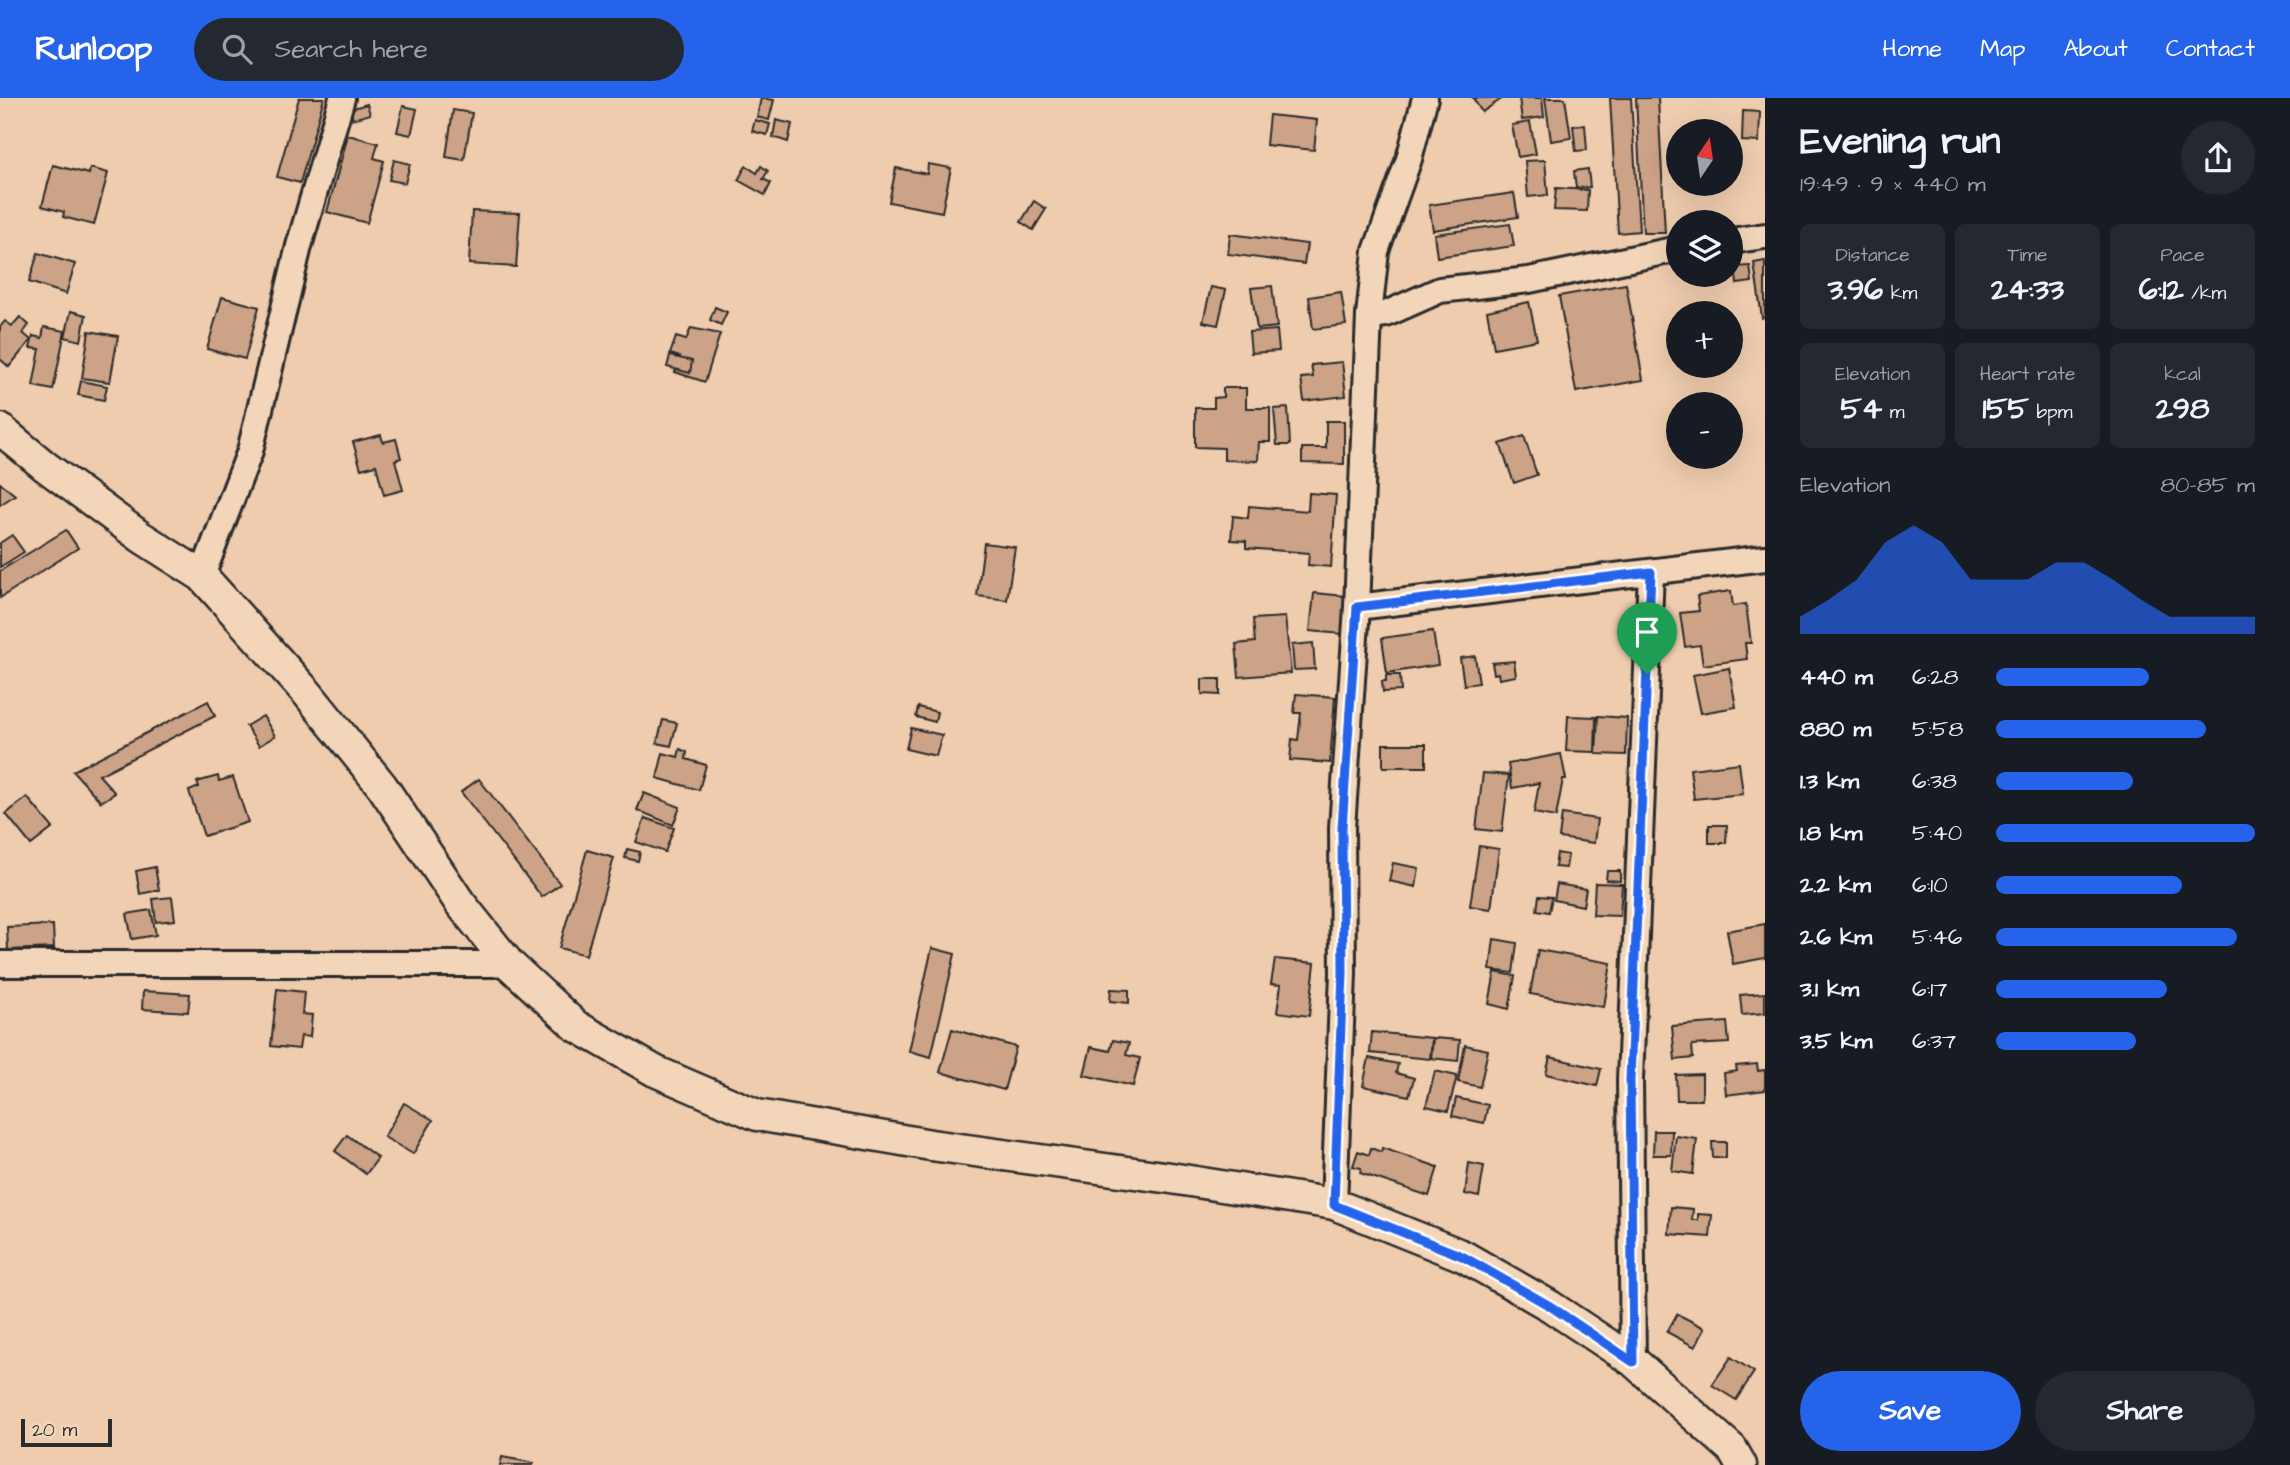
<!DOCTYPE html>
<meta charset="utf-8">
<style>
body{margin:0;font-family:"Architects Daughter",sans-serif;background:#242831;color:#f1f3f6;height:100vh;display:flex;flex-direction:column;font-size:26px;white-space:nowrap}
*{box-sizing:border-box;margin:0}
p{font-size:23px;color:#9ea1a6}
.icon{flex:none;width:38px;height:38px;fill:none;stroke:currentColor;stroke-width:2;stroke-linecap:round;stroke-linejoin:round}
.map{position:relative;flex:1;overflow:hidden}
.details{display:flex;flex-direction:column;background:#171b24;width:525px}
.details>*{flex:none}
.needle{width:46px;rotate:13deg}
.tools{position:absolute;left:1666px;top:21px;display:grid;gap:14px}
.tools a{display:grid;place-items:center;width:77px;height:77px;border-radius:50%;background:#171b24;box-shadow:0 7px 28px #0002;font-size:35px}
.scale{position:absolute;left:21px;bottom:18px;width:91px;box-sizing:border-box;padding-left:7px;border:4px solid #2b2b2b;border-top:0;font-size:19px;line-height:24px;white-space:nowrap;color:#2b2b2b;-webkit-text-stroke:5px #f3d6b9;paint-order:stroke}
.pin{position:absolute;display:grid;place-items:center;width:60px;height:60px;color:#fff;margin:-72px -30px;border-radius:50% 50% 50% 0;rotate:-45deg;box-shadow:0 0 7px #0007}
.pin .icon{rotate:45deg}
.round{display:grid;place-items:center;flex:none;width:74px;height:74px;border-radius:37px;background:#242831}
.head{display:flex;align-items:center;justify-content:space-between;height:119px;padding:0 35px}
h1{font-size:38px;font-weight:700;line-height:52px}
.figures{display:grid;grid-template-columns:repeat(3,1fr);gap:10px;height:119px;padding:7px 35px}
.figures div{display:grid;align-content:center;border-radius:10px;background:#242831;text-align:center}
.figures b{font-size:30px;font-weight:700}
.figures small{font-size:19px;font-weight:400}
.figures p{font-size:19px}
.chart{height:196px;padding:14px 35px}
.chart p{display:flex;justify-content:space-between}
.chart svg{width:100%;height:126px;margin-top:7px;fill:#2563eb;opacity:.7}
.cta{display:flex;gap:14px;margin-top:auto;padding:14px 35px}
.cta a{flex:1;height:80px;border-radius:42px;background:#2563eb;color:#fff;font-size:28px;font-weight:700;line-height:80px;text-align:center}
.cta a+a{background:#242831;color:#f1f3f6}
ul{padding:0 35px;list-style:none;font-size:23px}
li{display:grid;grid-template-columns:112px 84px 1fr;align-items:center;height:52px}
li i{height:18px;border-radius:9px;background:#2563eb}
header{display:flex;align-items:center;gap:42px;box-sizing:border-box;height:98px;padding:0 35px;background:#2563eb;color:#fff}
header strong{font-size:33px}
nav{display:flex;gap:38px;margin-inline-start:auto;font-size:24px}
.search{width:490px;height:63px;background:#242831;display:flex;align-items:center;gap:18px;box-sizing:border-box;padding:0 24px;border-radius:38px;color:#9ea1a6;font-size:26px}
main{display:flex;flex:1;min-height:0}
.map>svg:first-child{display:block}
.building{fill:#cca387;stroke:#2b2b2b;stroke-width:2}
.lines{fill:none;stroke-linecap:round;stroke-linejoin:round}
.minor-casing{stroke:#2b2b2b;stroke-width:30}
.tertiary-casing{stroke:#2b2b2b;stroke-width:35}
.minor{stroke:#f3d6b9;stroke-width:24}
.tertiary{stroke:#f3d6b9;stroke-width:30}
.route-casing{stroke:#fff;stroke-width:14}
.route{stroke:#2563eb;stroke-width:9}
</style>
<header>
<strong>Runloop</strong>
<div class="search"><svg class="icon" aria-label="search" viewBox="0 0 24 24"><circle cx="10" cy="10" r="6"/><path d="M15 15l6 6"/></svg>Search here</div>
<nav><a>Home</a><a>Map</a><a>About</a><a>Contact</a></nav>
</header>
<main>
<div class="map">
<svg width="1765" height="1367" viewBox="0 0 1765 1367">
<rect width="100%" height="100%" fill="#efccae"/>
<filter id="ink" filterUnits="userSpaceOnUse"><feTurbulence type="fractalNoise" baseFrequency=".0143" numOctaves="2"/><feDisplacementMap in="SourceGraphic" scale="14" xChannelSelector="R" yChannelSelector="G"/><feConvolveMatrix kernelMatrix="1 2 1 2 8 2 1 2 1" color-interpolation-filters="sRGB"/></filter>
<g filter="url(#ink)">
<g class="building">
<polygon points="299,0 324,0 300,85 277,79"/>
<polygon points="761,0 774,2 769,22 757,19"/>
<polygon points="1473,0 1503,0 1482,14"/>
<polygon points="1519,0 1542,0 1544,19 1522,22"/>
<polygon points="1545,0 1565,0 1571,40 1551,43"/>
<polygon points="1610,0 1631,0 1639,133 1618,135"/>
<polygon points="1636,0 1658,0 1665,135 1643,135"/>
<polygon points="367,6 370,16 353,21 350,11"/>
<polygon points="403,8 417,11 411,37 397,34"/>
<polygon points="453,12 472,15 464,62 446,59"/>
<polygon points="1743,13 1760,14 1759,44 1742,43"/>
<polygon points="1269,17 1317,22 1314,52 1266,47"/>
<polygon points="755,22 770,26 767,37 752,33"/>
<polygon points="776,22 792,26 788,44 773,39"/>
<polygon points="1530,24 1536,56 1518,59 1512,27"/>
<polygon points="1585,27 1587,52 1576,53 1573,28"/>
<polygon points="348,37 378,45 374,60 384,63 367,125 327,114"/>
<polygon points="394,62 410,66 405,85 389,82"/>
<polygon points="1545,62 1548,97 1528,99 1525,63"/>
<polygon points="928,66 951,70 942,114 889,104 896,70 927,76"/>
<polygon points="53,67 89,76 90,70 108,75 94,127 63,119 64,114 42,108"/>
<polygon points="746,68 757,75 761,68 768,73 763,81 771,85 765,97 738,82"/>
<polygon points="1588,71 1590,89 1576,90 1574,73"/>
<polygon points="1556,90 1588,92 1587,113 1554,112"/>
<polygon points="1514,95 1518,119 1433,132 1429,107"/>
<polygon points="1034,103 1046,111 1033,132 1021,124"/>
<polygon points="472,113 520,115 516,169 469,166"/>
<polygon points="1510,126 1514,148 1437,159 1434,136"/>
<polygon points="1230,136 1307,146 1304,166 1228,156"/>
<polygon points="38,155 75,166 66,196 29,184"/>
<polygon points="1765,163 1765,219 1762,220 1754,165"/>
<polygon points="1750,168 1752,184 1737,186 1735,169"/>
<polygon points="1626,186 1643,282 1576,294 1559,198"/>
<polygon points="1272,188 1277,229 1257,231 1251,190"/>
<polygon points="1211,189 1226,192 1218,227 1203,224"/>
<polygon points="1341,194 1346,227 1313,231 1309,199"/>
<polygon points="222,199 259,209 245,261 207,251"/>
<polygon points="1529,204 1537,242 1494,250 1487,213"/>
<polygon points="715,209 727,214 721,227 710,222"/>
<polygon points="71,213 86,217 81,243 65,239"/>
<polygon points="20,219 29,227 23,235 31,242 9,269 0,261 0,229 5,223 12,228"/>
<polygon points="44,229 65,233 53,292 33,288 40,251 30,250 33,238 42,240"/>
<polygon points="691,230 720,236 705,284 675,274 680,259 670,256 676,239 686,242"/>
<polygon points="1277,232 1279,253 1251,255 1249,234"/>
<polygon points="89,233 118,238 110,284 82,280"/>
<polygon points="670,258 692,263 690,275 667,269"/>
<polygon points="1342,264 1346,298 1304,303 1301,280 1313,279 1311,267"/>
<polygon points="81,283 107,288 104,302 78,297"/>
<polygon points="1223,290 1246,290 1246,310 1270,310 1270,344 1259,344 1258,363 1224,362 1224,350 1195,349 1195,310 1214,310 1214,300 1223,299"/>
<polygon points="1288,310 1290,347 1277,347 1274,311"/>
<polygon points="1326,323 1344,323 1344,366 1302,365 1302,350 1326,350"/>
<polygon points="381,337 383,344 396,341 401,360 395,362 403,392 384,397 376,367 361,371 353,344"/>
<polygon points="1524,338 1537,377 1514,385 1500,346"/>
<polygon points="0,385 15,397 0,407"/>
<polygon points="1309,395 1336,397 1331,469 1308,467 1309,455 1246,450 1246,443 1231,442 1233,418 1248,420 1249,408 1308,413"/>
<polygon points="66,432 78,450 0,500 0,473"/>
<polygon points="12,437 24,454 0,469 0,445"/>
<polygon points="984,445 1015,449 1007,502 977,498"/>
<polygon points="1731,493 1733,508 1746,506 1751,545 1745,545 1747,561 1703,567 1700,547 1685,549 1680,515 1699,513 1697,498"/>
<polygon points="1314,495 1345,498 1342,536 1310,533"/>
<polygon points="1285,519 1291,575 1239,579 1236,546 1255,544 1253,521"/>
<polygon points="1433,533 1438,567 1387,575 1382,540"/>
<polygon points="1313,545 1315,571 1294,572 1292,547"/>
<polygon points="1475,558 1479,585 1464,587 1460,560"/>
<polygon points="1514,563 1516,578 1499,581 1498,575 1494,576 1492,565"/>
<polygon points="1729,570 1736,609 1701,615 1693,577"/>
<polygon points="1386,577 1400,577 1401,593 1383,594 1382,583 1386,583"/>
<polygon points="1202,581 1220,581 1220,597 1202,596"/>
<polygon points="1296,596 1335,599 1330,665 1290,662 1292,641 1298,642 1301,615 1294,615"/>
<polygon points="208,603 215,618 99,677 115,695 101,704 73,673"/>
<polygon points="918,609 937,614 935,624 916,619"/>
<polygon points="263,618 275,638 259,648 246,628"/>
<polygon points="1568,618 1596,619 1595,654 1566,653"/>
<polygon points="1598,618 1627,620 1626,657 1596,656"/>
<polygon points="663,622 677,625 671,648 657,645"/>
<polygon points="911,630 942,637 936,658 906,651"/>
<rect x="1383" y="646" width="43" height="23"/>
<polygon points="680,651 687,654 686,661 706,667 699,692 657,680 663,655 678,659"/>
<polygon points="1561,656 1566,681 1563,681 1556,719 1534,715 1539,685 1512,690 1508,666"/>
<polygon points="1739,665 1743,696 1694,701 1690,671"/>
<polygon points="1483,675 1509,677 1502,734 1476,731"/>
<polygon points="218,678 219,683 233,679 248,724 204,738 189,693 199,689 197,684"/>
<polygon points="479,681 560,786 542,799 461,694"/>
<polygon points="644,695 680,709 673,727 637,712"/>
<polygon points="27,699 53,730 31,747 6,716"/>
<polygon points="1562,716 1597,721 1594,745 1559,740"/>
<polygon points="645,720 674,730 665,754 636,744"/>
<polygon points="1709,727 1727,727 1726,745 1709,745"/>
<polygon points="1479,748 1499,751 1491,811 1470,808"/>
<polygon points="627,751 640,754 638,763 625,760"/>
<polygon points="587,752 614,760 586,857 559,850"/>
<polygon points="1557,755 1568,757 1566,770 1555,769"/>
<polygon points="1393,765 1419,770 1416,789 1389,783"/>
<polygon points="155,769 159,792 140,796 136,773"/>
<polygon points="1607,773 1620,773 1620,783 1606,782"/>
<polygon points="1595,785 1622,786 1620,818 1593,817"/>
<polygon points="1557,786 1586,791 1583,808 1554,802"/>
<polygon points="1539,798 1552,799 1549,814 1537,812"/>
<polygon points="172,799 175,822 156,824 153,801"/>
<polygon points="151,812 156,837 132,841 127,816"/>
<polygon points="1765,826 1765,860 1733,866 1727,833"/>
<polygon points="53,827 54,850 8,852 7,829"/>
<polygon points="1494,841 1517,845 1513,875 1490,872"/>
<polygon points="932,850 955,856 931,959 909,953"/>
<polygon points="1538,852 1611,865 1604,909 1530,896"/>
<polygon points="1275,861 1315,865 1309,918 1277,914 1281,887 1271,886"/>
<polygon points="1495,874 1515,878 1509,911 1489,906"/>
<polygon points="277,891 304,894 302,916 312,917 310,939 301,938 299,951 271,948"/>
<polygon points="1111,891 1129,892 1129,905 1110,903"/>
<polygon points="143,893 190,896 188,914 142,911"/>
<polygon points="1765,895 1765,915 1742,917 1740,897"/>
<polygon points="1727,924 1729,945 1692,947 1693,960 1675,962 1672,928"/>
<polygon points="952,931 1016,949 1004,992 940,974"/>
<polygon points="1372,934 1432,940 1430,961 1370,955"/>
<polygon points="1433,940 1460,942 1458,963 1431,960"/>
<polygon points="1113,942 1129,945 1126,957 1140,960 1133,988 1084,977 1091,949 1110,953"/>
<polygon points="1465,947 1488,952 1480,989 1458,984"/>
<polygon points="1550,959 1601,971 1597,988 1546,976"/>
<polygon points="1369,960 1398,966 1396,975 1414,980 1409,998 1363,988"/>
<polygon points="1757,966 1758,973 1765,972 1765,992 1726,997 1724,975 1737,973 1736,968"/>
<polygon points="1435,973 1457,978 1448,1013 1426,1008"/>
<polygon points="1702,976 1702,1002 1677,1002 1676,977"/>
<polygon points="1456,1000 1488,1007 1484,1025 1452,1018"/>
<polygon points="404,1005 433,1022 413,1056 384,1039"/>
<polygon points="1654,1033 1672,1033 1671,1057 1653,1057"/>
<polygon points="347,1037 378,1060 366,1076 335,1053"/>
<polygon points="1676,1038 1697,1041 1693,1076 1672,1073"/>
<polygon points="1712,1044 1726,1044 1726,1060 1713,1060"/>
<polygon points="1371,1050 1381,1054 1382,1050 1438,1069 1429,1098 1360,1075 1361,1070 1353,1068 1358,1053 1369,1057"/>
<polygon points="1469,1065 1484,1068 1479,1099 1465,1096"/>
<polygon points="1671,1109 1693,1111 1692,1122 1698,1122 1698,1116 1712,1117 1710,1139 1669,1136"/>
<polygon points="1677,1216 1705,1230 1695,1249 1667,1234"/>
<polygon points="1731,1259 1754,1274 1736,1302 1712,1287"/>
<polygon points="502,1359 534,1365 533,1367 500,1367"/>
</g>
<g class="lines">
<defs>
<g id="minor">
<polyline points="1731,143 1765,138"/>
<polyline points="1369,218 1386,216 1440,192 1529,182 1678,151"/>
<polyline points="202,478 250,353 299,148 342,0"/>
<polyline points="1357,509 1765,460"/>
<polyline points="0,866 509,866"/>
<polyline points="1334,1106 1343,875 1342,730 1357,509 1369,218 1376,153 1409,61 1425,0"/>
<polyline points="1633,1263 1630,982 1651,474"/>
</g>
<polyline id="tertiary" points="0,331 46,369 141,439 202,478 308,596 382,688 460,805 509,866 576,928 655,973 757,1017 931,1047 1171,1080 1334,1106 1463,1158 1550,1208 1633,1263 1732,1351 1741,1367"/>
</defs>
<use href="#minor" class="minor-casing"/>
<use href="#tertiary" class="tertiary-casing"/>
<use href="#minor" class="minor"/>
<use href="#tertiary" class="tertiary"/>
</g>
</g>
<g class="lines" filter="url(#ink)">
<defs>
<polygon id="route" points="1651,474 1630,982 1633,1264 1550,1208 1462,1158 1334,1107 1343,875 1342,730 1357,509"/>
</defs>
<use href="#route" class="route-casing"/>
<use href="#route" class="route"/>
</g>
</svg>
<div class="tools">
<a><svg class="needle" viewBox="-14 -14 28 28"><path d="M0-13l5 13h-10z" fill="#e53935"/><path d="M0 13l5-13h-10z" fill="#9ea1a6"/></svg></a>
<a><svg class="icon" aria-label="layers" viewBox="0 0 24 24"><path d="M12 4l9 5-9 5-9-5zM3 14l9 5 9-5"/></svg></a>
<a>+</a>
<a>−</a>
</div>
<div class="scale">20 m</div>
<div class="pin" style="left:1647px;top:576px;background:#1e9e55"><svg class="icon" aria-label="arrive" viewBox="0 0 24 24"><path d="M6 21V4h12l-3 4 3 4H6"/></svg></div>
</div>
<section class="details">
<div class="head"><div><h1>Evening run</h1><p>19:49 · 9 × 440 m</p></div><a class="round"><svg class="icon" aria-label="share" viewBox="0 0 24 24"><path d="M12 15V3M7 8l5-5 5 5M5 13v7h14v-7"/></svg></a></div>
<div class="figures">
<div><p>Distance</p><b>3.96<small> km</small></b></div>
<div><p>Time</p><b>24:33</b></div>
<div><p>Pace</p><b>6:12<small> /km</small></b></div>
</div>
<div class="figures">
<div><p>Elevation</p><b>54<small> m</small></b></div>
<div><p>Heart rate</p><b>155<small> bpm</small></b></div>
<div><p>kcal</p><b>298</b></div>
</div>
<div class="chart"><p><span>Elevation</span>80–85 m</p>
<svg viewBox="0 0 160 44" preserveAspectRatio="none"><path d="M0 44V38L10 32L20 25L30 12L40 6L50 12L60 25L70 25L80 25L90 19L100 19L110 25L120 32L130 38L140 38L150 38L160 38V44z"/></svg>
</div>
<ul>
<li><b>440 m</b>6:28<i style="width:59%"></i></li>
<li><b>880 m</b>5:58<i style="width:81%"></i></li>
<li><b>1.3 km</b>6:38<i style="width:53%"></i></li>
<li><b>1.8 km</b>5:40<i style="width:100%"></i></li>
<li><b>2.2 km</b>6:10<i style="width:72%"></i></li>
<li><b>2.6 km</b>5:46<i style="width:93%"></i></li>
<li><b>3.1 km</b>6:17<i style="width:66%"></i></li>
<li><b>3.5 km</b>6:37<i style="width:54%"></i></li>
</ul>
<div class="cta"><a>Save</a><a>Share</a></div>
</section>
</main>
